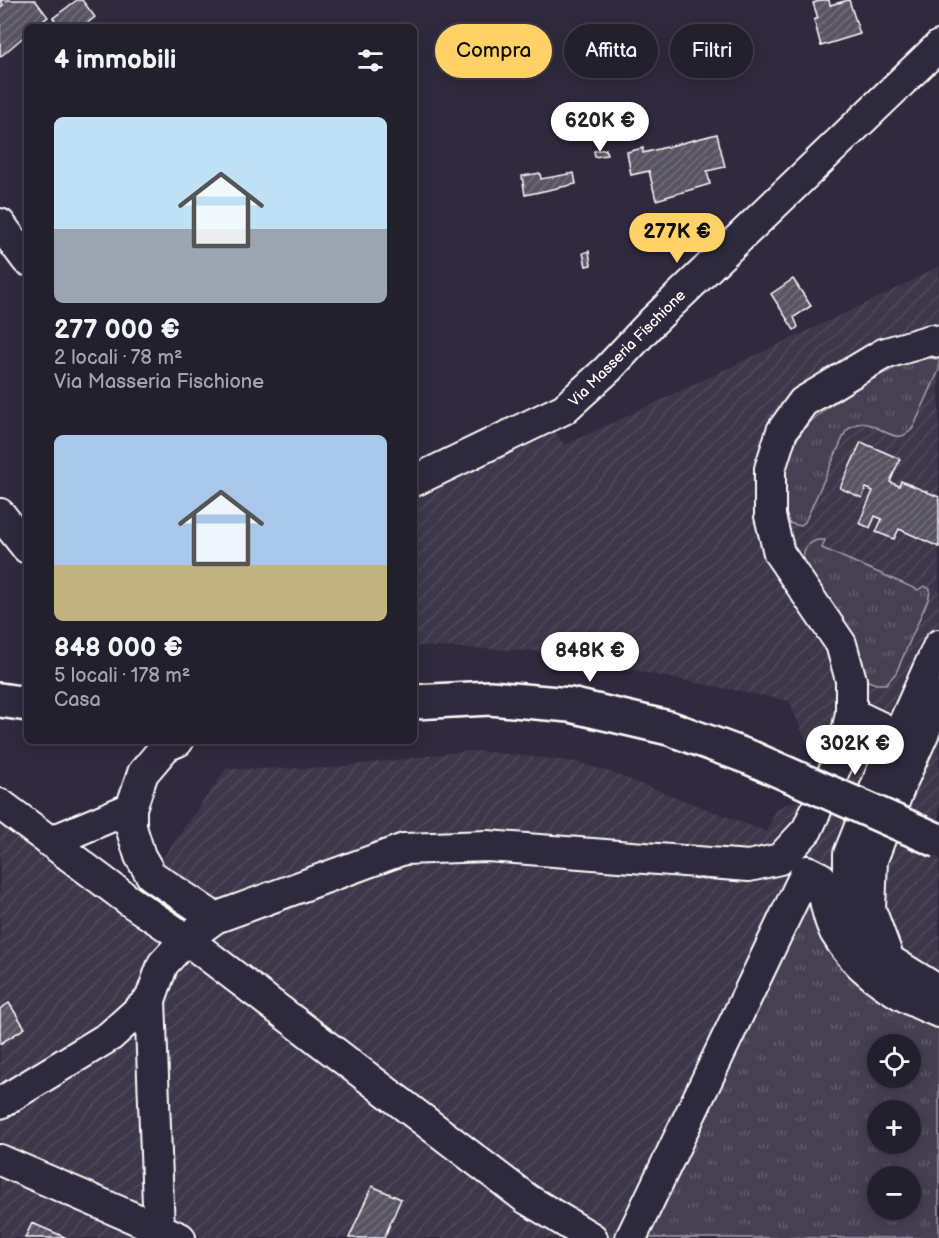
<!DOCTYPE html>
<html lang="it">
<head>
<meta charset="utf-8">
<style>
  body { margin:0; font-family:"Balsamiq Sans",sans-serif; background:#2b2836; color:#f1f3f6; height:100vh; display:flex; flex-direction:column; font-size:22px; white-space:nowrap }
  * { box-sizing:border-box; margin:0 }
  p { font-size:20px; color:#a3a3aa }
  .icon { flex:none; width:33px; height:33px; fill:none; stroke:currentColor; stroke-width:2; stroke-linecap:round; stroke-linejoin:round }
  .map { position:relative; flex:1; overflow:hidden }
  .details { position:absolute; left:24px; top:24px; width:393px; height:720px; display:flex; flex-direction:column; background:#23202e; border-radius:9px; box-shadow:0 3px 15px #0003,0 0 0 2px #403e4a }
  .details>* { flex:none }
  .hud { position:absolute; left:435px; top:24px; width:414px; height:54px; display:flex; gap:12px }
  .buttons { position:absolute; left:867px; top:1034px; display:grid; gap:12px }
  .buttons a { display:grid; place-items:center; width:54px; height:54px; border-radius:50%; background:#23202e; box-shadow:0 3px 15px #0003,0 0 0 2px #403e4a; font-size:30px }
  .price { position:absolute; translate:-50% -51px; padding:0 14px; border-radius:21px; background:#fff; color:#222; font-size:20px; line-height:39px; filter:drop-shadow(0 2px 3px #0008) }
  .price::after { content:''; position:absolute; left:50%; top:36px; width:18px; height:14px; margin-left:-9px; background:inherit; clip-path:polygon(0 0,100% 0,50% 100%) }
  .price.on { background:#ffd166; color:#111 }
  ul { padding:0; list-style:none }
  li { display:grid; align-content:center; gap:12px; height:318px; padding:0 30px }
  li span { display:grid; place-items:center; height:186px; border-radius:9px; color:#555 }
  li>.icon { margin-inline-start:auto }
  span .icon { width:108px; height:108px; fill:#fffc; stroke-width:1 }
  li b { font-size:26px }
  h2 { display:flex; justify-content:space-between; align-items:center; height:72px; padding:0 30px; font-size:26px }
  .pill { padding:0 21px; border-radius:27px; background:#23202e; box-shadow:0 3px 15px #0003,0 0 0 2px #403e4a; font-size:21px; line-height:54px }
  .pill.on { background:#ffd166; color:#111 }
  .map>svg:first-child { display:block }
  .industrial { fill:url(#industrial-furrows); fill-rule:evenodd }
  .grass { fill:url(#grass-tufts); stroke:#a2a0a8; stroke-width:1.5; fill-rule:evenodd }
  .building { fill:url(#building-hatch); stroke:#fff; stroke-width:1.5 }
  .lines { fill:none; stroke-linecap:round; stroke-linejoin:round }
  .minor-casing { stroke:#fff; stroke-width:34 }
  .major-casing { stroke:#fff; stroke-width:38 }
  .minor { stroke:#2f2a3d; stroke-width:30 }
  .major { stroke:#2f2a3d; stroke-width:33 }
  .major-bridge-casing { stroke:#fff; stroke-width:38; stroke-linecap:butt }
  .major-bridge { stroke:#2f2a3d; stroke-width:33 }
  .labels { text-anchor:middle; stroke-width:5; stroke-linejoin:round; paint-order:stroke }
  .street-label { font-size:15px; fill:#fff; stroke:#2f2a3d }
</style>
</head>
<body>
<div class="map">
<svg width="939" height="1238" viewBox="0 0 939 1238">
  <defs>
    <pattern id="industrial-furrows" width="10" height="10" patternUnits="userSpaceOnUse" patternTransform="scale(1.5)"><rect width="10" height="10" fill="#3c3749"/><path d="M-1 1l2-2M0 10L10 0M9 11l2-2" fill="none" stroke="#504b5b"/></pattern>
    <pattern id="grass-tufts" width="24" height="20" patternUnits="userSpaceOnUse" patternTransform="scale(1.5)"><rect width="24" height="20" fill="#464152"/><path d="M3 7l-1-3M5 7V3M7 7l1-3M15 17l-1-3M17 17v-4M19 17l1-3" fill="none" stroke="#625e6c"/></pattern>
    <pattern id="building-hatch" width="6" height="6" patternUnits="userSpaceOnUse" patternTransform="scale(1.5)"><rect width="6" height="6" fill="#595564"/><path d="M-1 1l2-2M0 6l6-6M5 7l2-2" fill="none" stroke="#726e7b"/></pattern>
  </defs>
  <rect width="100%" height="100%" fill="#2f2a3d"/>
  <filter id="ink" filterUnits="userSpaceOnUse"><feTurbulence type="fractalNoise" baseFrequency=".0167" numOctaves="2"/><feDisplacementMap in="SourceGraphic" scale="12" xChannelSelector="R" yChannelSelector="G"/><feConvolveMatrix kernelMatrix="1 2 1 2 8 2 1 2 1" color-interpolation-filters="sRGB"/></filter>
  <g filter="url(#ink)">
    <path class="industrial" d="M939 266V1238H0V825L125 911 226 769 331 768 466 751 489 752 577 762 610 772 767 832 776 808 805 798 818 768 789 701 534 651 414 646V488L549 424 565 445 890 292ZM878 1044H910V1077H878ZM878 1110H910V1143H878ZM878 1176H910V1209H878Z"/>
    <path class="grass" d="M927 358 939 359V370L913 428C891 455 872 405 846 431L805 522 800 526 789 523C784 511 784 495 785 482 790 429 815 415 856 389 881 374 899 364 927 358Z
      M817 540H825L822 548 918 590 924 586 930 589 929 597 896 673 886 684H876L868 681 864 675 862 657 852 634 803 560C803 549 807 544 817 540Z
      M808 887 939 1019V1238H639ZM878 1044H910V1077H878ZM878 1110H910V1143H878ZM878 1176H910V1209H878Z"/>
    <path class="building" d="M0 0H35L48 17 35 27H27V34L0 57V7L3 5Z
      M77 0H82L95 17 82 27H60L53 18Z
      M822 0H829L830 5 849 0 860 34 821 46 814 20 818 18 813 3Z
      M717 134 725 167 707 171 710 184 656 200 649 171 631 175 627 152 643 148V153Z
      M606 149 607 155 595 157 594 151Z
      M540 173 541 179 574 173 576 184 525 195 522 176Z
      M589 251 591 265 586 266 583 253Z
      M793 279 811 306 794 317 798 327 794 330 771 294Z
      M861 442 900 459 890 482 899 486 901 481 939 497V547L899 529 894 539 876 532 882 519 875 516 870 528 859 523 873 491 866 488 862 498 840 488Z
      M9 1003 25 1028 0 1044V1009Z
      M372 1186 401 1199 384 1238H349Z
      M32 1223 67 1238H25Z"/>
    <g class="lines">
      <defs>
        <path id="minor" d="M0 224 27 260
          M414 481 564 409 608 369 653 321 939 46
          M0 514 27 548
          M939 698 900 786 872 860 870 909 889 960 939 991
          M851 713 916 744
          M178 741 166 746 143 773 131 808V827L140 856 151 875 215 918
          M0 804 131 902 186 939 527 1199 592 1238
          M50 842 131 808
          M889 960 859 927 849 894V854L881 774 939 645
          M150 1000 159 1229
          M0 1103 110 1036 150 1000 163 964 186 939 215 918 404 849 487 846 749 866 780 859 807 830 843 751 851 713V680L841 644 779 553 770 516V469L782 431 803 402 883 354 931 340 939 342
          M0 1160 180 1238
          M631 1238 807 871 821 878C824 895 827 916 835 932 858 972 897 996 939 1012"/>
        <path id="major" d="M0 700 27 704
          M414 702 490 698 570 705 669 728 751 758"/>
      </defs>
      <use href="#minor" class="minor-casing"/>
      <use href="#major" class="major-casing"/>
      <use href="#minor" class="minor"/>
      <use href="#major" class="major"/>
      <defs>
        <path id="major-bridge" d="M751 758 939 841"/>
      </defs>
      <use href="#major-bridge" class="major-bridge-casing"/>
      <use href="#major-bridge" class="major-bridge"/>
    </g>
  </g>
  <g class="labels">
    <g class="street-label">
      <text transform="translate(627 348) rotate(-45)" y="5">Via Masseria Fischione</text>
    </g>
  </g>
</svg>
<div class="buttons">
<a><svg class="icon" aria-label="locate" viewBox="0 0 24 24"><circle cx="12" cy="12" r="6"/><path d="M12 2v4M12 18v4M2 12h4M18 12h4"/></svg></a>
<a>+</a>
<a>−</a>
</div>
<b class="price" style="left:600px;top:153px">620K €</b>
<b class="price on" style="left:677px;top:264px">277K €</b>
<b class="price" style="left:590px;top:683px">848K €</b>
<b class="price" style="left:855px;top:776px">302K €</b>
<div class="hud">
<a class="pill on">Compra</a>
<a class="pill">Affitta</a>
<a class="pill">Filtri</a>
</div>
<section class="details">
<h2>4 immobili<svg class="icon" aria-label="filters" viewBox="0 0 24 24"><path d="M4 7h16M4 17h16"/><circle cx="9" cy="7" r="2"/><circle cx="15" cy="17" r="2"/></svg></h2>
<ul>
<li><span style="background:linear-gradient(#bfe0f5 60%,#9aa5b1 0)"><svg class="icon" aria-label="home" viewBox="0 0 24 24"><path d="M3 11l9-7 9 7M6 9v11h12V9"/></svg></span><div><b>277 000 €</b><p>2 locali · 78 m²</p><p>Via Masseria Fischione</p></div></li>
<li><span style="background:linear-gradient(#a9c7e8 70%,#c2b280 0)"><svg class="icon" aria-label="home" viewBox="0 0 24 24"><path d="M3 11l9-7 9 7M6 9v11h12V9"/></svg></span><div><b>848 000 €</b><p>5 locali · 178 m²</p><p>Casa</p></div></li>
</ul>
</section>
</div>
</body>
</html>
